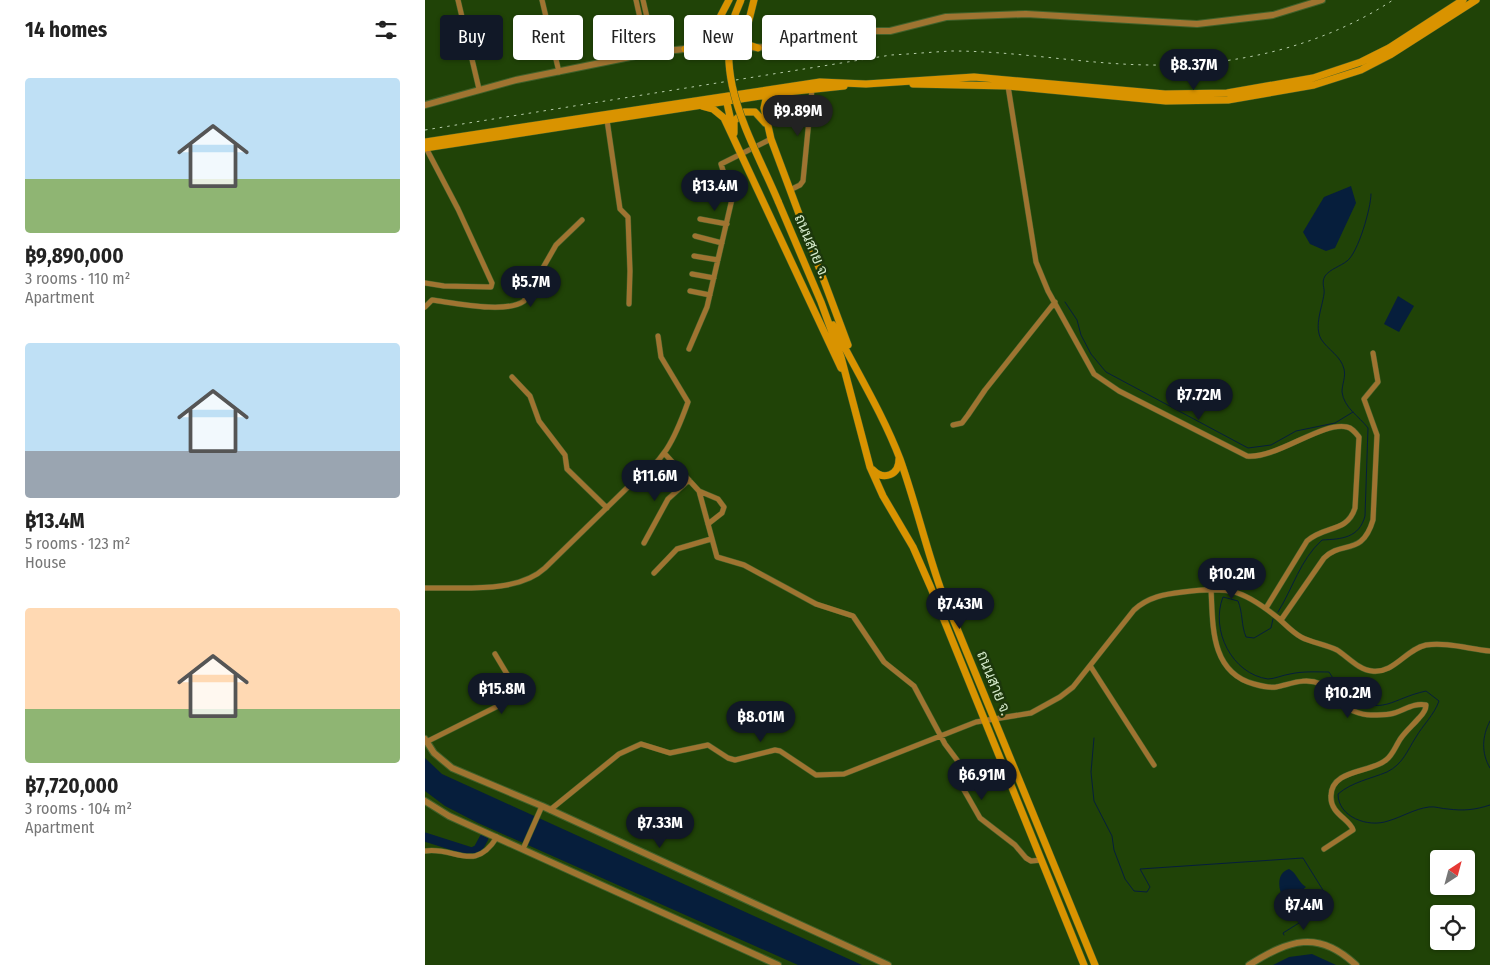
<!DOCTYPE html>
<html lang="en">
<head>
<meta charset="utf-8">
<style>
  body { margin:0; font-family:"Fira Sans Condensed",Sarabun,sans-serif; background:#f2f2f2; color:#222; height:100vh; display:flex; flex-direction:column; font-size:19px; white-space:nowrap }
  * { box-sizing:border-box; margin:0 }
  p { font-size:16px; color:#767676 }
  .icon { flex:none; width:28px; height:28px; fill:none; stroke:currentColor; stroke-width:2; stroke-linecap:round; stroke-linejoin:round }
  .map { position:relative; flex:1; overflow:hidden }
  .panel { display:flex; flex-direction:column; background:#fff; width:425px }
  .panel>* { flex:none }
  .banner { position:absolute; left:15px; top:15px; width:475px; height:45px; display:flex; gap:10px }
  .needle { width:32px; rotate:36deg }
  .tools { position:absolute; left:1005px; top:850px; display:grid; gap:10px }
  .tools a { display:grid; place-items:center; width:45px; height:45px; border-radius:5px; background:#fff; box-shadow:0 1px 4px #0004; font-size:25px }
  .price { position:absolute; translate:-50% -42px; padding:0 11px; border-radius:18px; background:#111827; color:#fff; font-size:16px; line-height:32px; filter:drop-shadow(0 1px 2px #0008) }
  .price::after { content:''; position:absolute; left:50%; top:30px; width:15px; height:11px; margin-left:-8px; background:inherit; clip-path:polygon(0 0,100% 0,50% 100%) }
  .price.selected { background:#222; color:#fff }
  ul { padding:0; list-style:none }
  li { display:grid; align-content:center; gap:10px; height:265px; padding:0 25px }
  li span { display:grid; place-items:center; height:155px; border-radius:5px; color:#555 }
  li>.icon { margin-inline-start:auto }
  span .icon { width:90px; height:90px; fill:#fffc; stroke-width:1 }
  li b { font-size:21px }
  h2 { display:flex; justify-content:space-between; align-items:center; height:60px; padding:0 25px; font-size:21px }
  .tag { padding:0 18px; border-radius:5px; background:#fff; box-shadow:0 1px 4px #0004; font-size:18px; line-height:45px }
  .tag.selected { background:#111827; color:#fff }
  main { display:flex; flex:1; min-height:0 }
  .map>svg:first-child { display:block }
  .water { fill:#061e3c }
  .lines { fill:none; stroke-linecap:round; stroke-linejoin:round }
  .stream { stroke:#061e3c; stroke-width:1 }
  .river { stroke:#061e3c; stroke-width:9 }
  .minor-casing { stroke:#40612a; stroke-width:6 }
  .tertiary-casing { stroke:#40612a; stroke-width:8 }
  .secondary-casing { stroke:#40612a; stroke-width:8 }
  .minor { stroke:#9f7431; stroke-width:5 }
  .tertiary { stroke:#9f7431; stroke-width:6 }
  .secondary { stroke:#d99300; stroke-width:7 }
  .rail { stroke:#b6cda9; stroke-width:1; stroke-dasharray:2.5 5; stroke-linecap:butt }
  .secondary-bridge-casing { stroke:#40612a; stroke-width:8; stroke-linecap:butt }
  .secondary-bridge { stroke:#d99300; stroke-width:7 }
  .labels { text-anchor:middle; stroke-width:5; stroke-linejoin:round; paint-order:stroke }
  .street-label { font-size:15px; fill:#d4e9ca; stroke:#1c370b }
</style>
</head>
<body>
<main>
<section class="panel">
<h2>14 homes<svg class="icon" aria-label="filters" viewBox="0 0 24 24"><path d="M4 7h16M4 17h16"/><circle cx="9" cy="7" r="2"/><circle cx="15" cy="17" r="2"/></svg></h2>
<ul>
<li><span style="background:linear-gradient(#bfe0f5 65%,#8fb573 0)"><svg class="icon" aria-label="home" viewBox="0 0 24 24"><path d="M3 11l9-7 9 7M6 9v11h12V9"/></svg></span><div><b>฿9,890,000</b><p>3 rooms · 110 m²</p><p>Apartment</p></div></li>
<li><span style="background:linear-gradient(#bfe0f5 70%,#9aa5b1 0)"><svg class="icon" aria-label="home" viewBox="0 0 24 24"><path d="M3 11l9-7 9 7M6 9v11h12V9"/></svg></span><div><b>฿13.4M</b><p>5 rooms · 123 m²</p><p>House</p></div></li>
<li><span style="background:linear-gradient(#ffd9b3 65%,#8fb573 0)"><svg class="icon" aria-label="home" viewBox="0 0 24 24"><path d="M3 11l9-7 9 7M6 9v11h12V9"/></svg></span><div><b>฿7,720,000</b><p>3 rooms · 104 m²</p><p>Apartment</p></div></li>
</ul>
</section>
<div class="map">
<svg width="1065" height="965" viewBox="0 0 1065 965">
  <rect width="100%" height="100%" fill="#204307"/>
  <path class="water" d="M926 186 931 203 910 248 901 251 885 244 878 232 899 197Z
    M973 296 989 306 974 332 959 324Z
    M0 758 17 774 437 965H373L53 823 20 806 0 791Z
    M864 869C872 873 873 882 881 887L875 892 885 904 873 911C857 908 845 875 864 869Z
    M887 954 911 965H848L864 957Z"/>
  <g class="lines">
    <path class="stream" d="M640 302 652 320 656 335 666 354 681 372 823 448 846 445 871 431 910 423 928 412
      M853 612C868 588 875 560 897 540 917 539 934 538 940 516L943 428C934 416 919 408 917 392 917 384 921 377 919 369 916 356 903 350 896 339 889 326 897 308 899 294 900 288 896 283 900 276 905 269 916 266 922 261 933 253 946 208 946 194
      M848 619 846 628 829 638 821 637C816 625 818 613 813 601L798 597C785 630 807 674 843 679 849 679 858 675 865 674 878 671 892 672 904 672L921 698C962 715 965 699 1001 691L1014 701C1009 715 998 725 991 737 982 751 978 764 962 772 945 779 927 782 913 794 913 817 943 828 963 821 977 817 989 809 1004 807 1010 806 1017 809 1023 809 1038 811 1050 810 1065 805
      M1065 721C1057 736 1056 753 1065 768
      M669 738 666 772 669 801 687 836 689 850 700 879 709 891 722 892 725 887 715 869 878 858 906 903 858 933 859 935"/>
    <path class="river" d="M0 837 47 852 53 849 59 838"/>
    <defs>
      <path id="minor" d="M33 0 54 89
        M117 0 134 72
        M211 0 223 54
        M218 0 230 52
        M583 86 611 262 623 291 669 374 694 391 822 456C852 459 897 421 922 427 927 428 930 432 934 437L930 508C922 533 900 525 882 541L841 608
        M182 120 195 209 203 217 205 271 204 304
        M280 190 307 196
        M365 190 375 185 378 181 387 89
        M275 219 302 224
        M270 236 297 243
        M269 256 293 260
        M267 274 289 278
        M0 283 19 286 66 287 67 283 33 209 1 148
        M265 291 285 295
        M0 307 7 300C30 303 81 314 99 301L131 245 157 220
        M264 349 282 307 307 199 296 164 346 139
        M87 377 105 396 114 421 140 455 142 469 182 508
        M528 425 537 423 543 415 560 390 630 302
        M240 454 274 491 292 557 319 565 391 604 428 616 459 662 489 686 520 744 538 768 539 790 555 818 590 845 601 858 606 861 617 860
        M274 491 293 499 299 507 297 513 283 524
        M219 543 243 499 264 480
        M229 573 252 549 286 539
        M0 588C36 587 92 594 120 568L204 486C239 462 249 441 263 402L236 357 233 336
        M786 589C788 625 785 672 829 684 836 686 844 688 851 687 866 684 880 677 896 684 905 687 908 697 914 703 921 709 936 715 946 715 952 715 959 715 965 714 977 712 988 702 1001 705 1001 710 998 714 994 718 988 725 981 731 976 738 971 745 968 755 961 760 946 773 906 769 906 796 905 814 925 819 928 830L899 849
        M856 620 899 558C917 540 937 557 948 520L952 435 939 399 953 382 948 353
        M666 667 729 765
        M1 742 75 705 83 692 85 679 70 654
        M125 810 194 754 216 744 245 753 283 745 303 758 310 760 350 750 355 751 391 775 419 774 551 722 606 713 635 697 648 687 709 610C723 597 740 594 758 592 803 586 817 589 853 618 860 624 867 632 876 637 887 643 900 644 912 650 923 657 934 670 947 671 969 674 981 649 1001 645 1022 642 1044 649 1065 651
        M98 849 117 806
        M0 851C30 846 49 874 72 837"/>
      <path id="tertiary" d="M0 105 91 80 230 52 260 49 352 47 380 37 436 31H465L521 17 601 14 772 24 848 15 897 0
        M0 739 9 753 27 768 117 806 463 965
        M0 801 24 816 353 965
        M824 965C864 940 893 929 931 965"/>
      <path id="secondary" d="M329 0 320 36 324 45 333 48
        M293 19 294 28C301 38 311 40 320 31
        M289 48 290 32
        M310 48 317 34
        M260 49 282 42 304 0
        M488 84 583 86 741 101 803 100 889 85 936 70 965 55 1051 0
        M345 95 341 99 339 108 346 139 423 345
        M301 99 307 125
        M277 106 288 109 299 118 416 368
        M309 133V121L319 112H330L340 123
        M0 142 395 82 441 84 549 77 740 94 802 93 888 78 936 62 964 48 1038 0
        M0 148 362 92 419 86
        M353 201 396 302 416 357 445 467 458 496 488 547 506 588 659 965
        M408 325C430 369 457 412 475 459 490 501 500 544 515 587L670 965
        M448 470C459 481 474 475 474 459"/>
    </defs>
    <use href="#minor" class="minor-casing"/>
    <use href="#tertiary" class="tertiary-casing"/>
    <use href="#secondary" class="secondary-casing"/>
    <use href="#minor" class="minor"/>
    <use href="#tertiary" class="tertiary"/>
    <use href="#secondary" class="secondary"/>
    <path class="rail" d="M0 130 466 55C486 54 507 52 527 51 597 51 668 66 738 65 818 65 901 44 968 0"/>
    <defs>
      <path id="secondary-bridge" d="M316 0C282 70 326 137 353 201"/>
    </defs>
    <use href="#secondary-bridge" class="secondary-bridge-casing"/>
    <use href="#secondary-bridge" class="secondary-bridge"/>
  </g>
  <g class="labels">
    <g class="street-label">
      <text transform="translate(387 246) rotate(67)" y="5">ถนนสาย จ.</text>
      <text transform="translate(569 683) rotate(68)" y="5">ถนนสาย จ.</text>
    </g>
  </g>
</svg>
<div class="tools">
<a><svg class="needle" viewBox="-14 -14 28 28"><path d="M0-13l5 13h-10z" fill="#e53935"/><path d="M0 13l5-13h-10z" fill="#767676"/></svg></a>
<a><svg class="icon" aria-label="locate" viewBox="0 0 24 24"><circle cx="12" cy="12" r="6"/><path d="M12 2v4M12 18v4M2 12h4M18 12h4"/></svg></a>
</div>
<b class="price" style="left:769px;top:91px">฿8.37M</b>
<b class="price selected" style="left:373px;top:137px">฿9.89M</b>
<b class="price" style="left:290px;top:212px">฿13.4M</b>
<b class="price" style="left:106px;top:308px">฿5.7M</b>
<b class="price" style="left:774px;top:421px">฿7.72M</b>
<b class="price" style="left:230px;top:502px">฿11.6M</b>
<b class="price" style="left:807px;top:600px">฿10.2M</b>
<b class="price" style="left:535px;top:630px">฿7.43M</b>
<b class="price" style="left:77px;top:715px">฿15.8M</b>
<b class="price" style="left:923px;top:719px">฿10.2M</b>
<b class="price" style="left:336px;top:743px">฿8.01M</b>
<b class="price" style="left:557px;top:801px">฿6.91M</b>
<b class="price" style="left:235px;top:849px">฿7.33M</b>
<b class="price" style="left:879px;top:931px">฿7.4M</b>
<div class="banner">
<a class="tag selected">Buy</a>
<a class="tag">Rent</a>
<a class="tag">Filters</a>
<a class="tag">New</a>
<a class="tag">Apartment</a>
</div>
</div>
</main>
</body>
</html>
